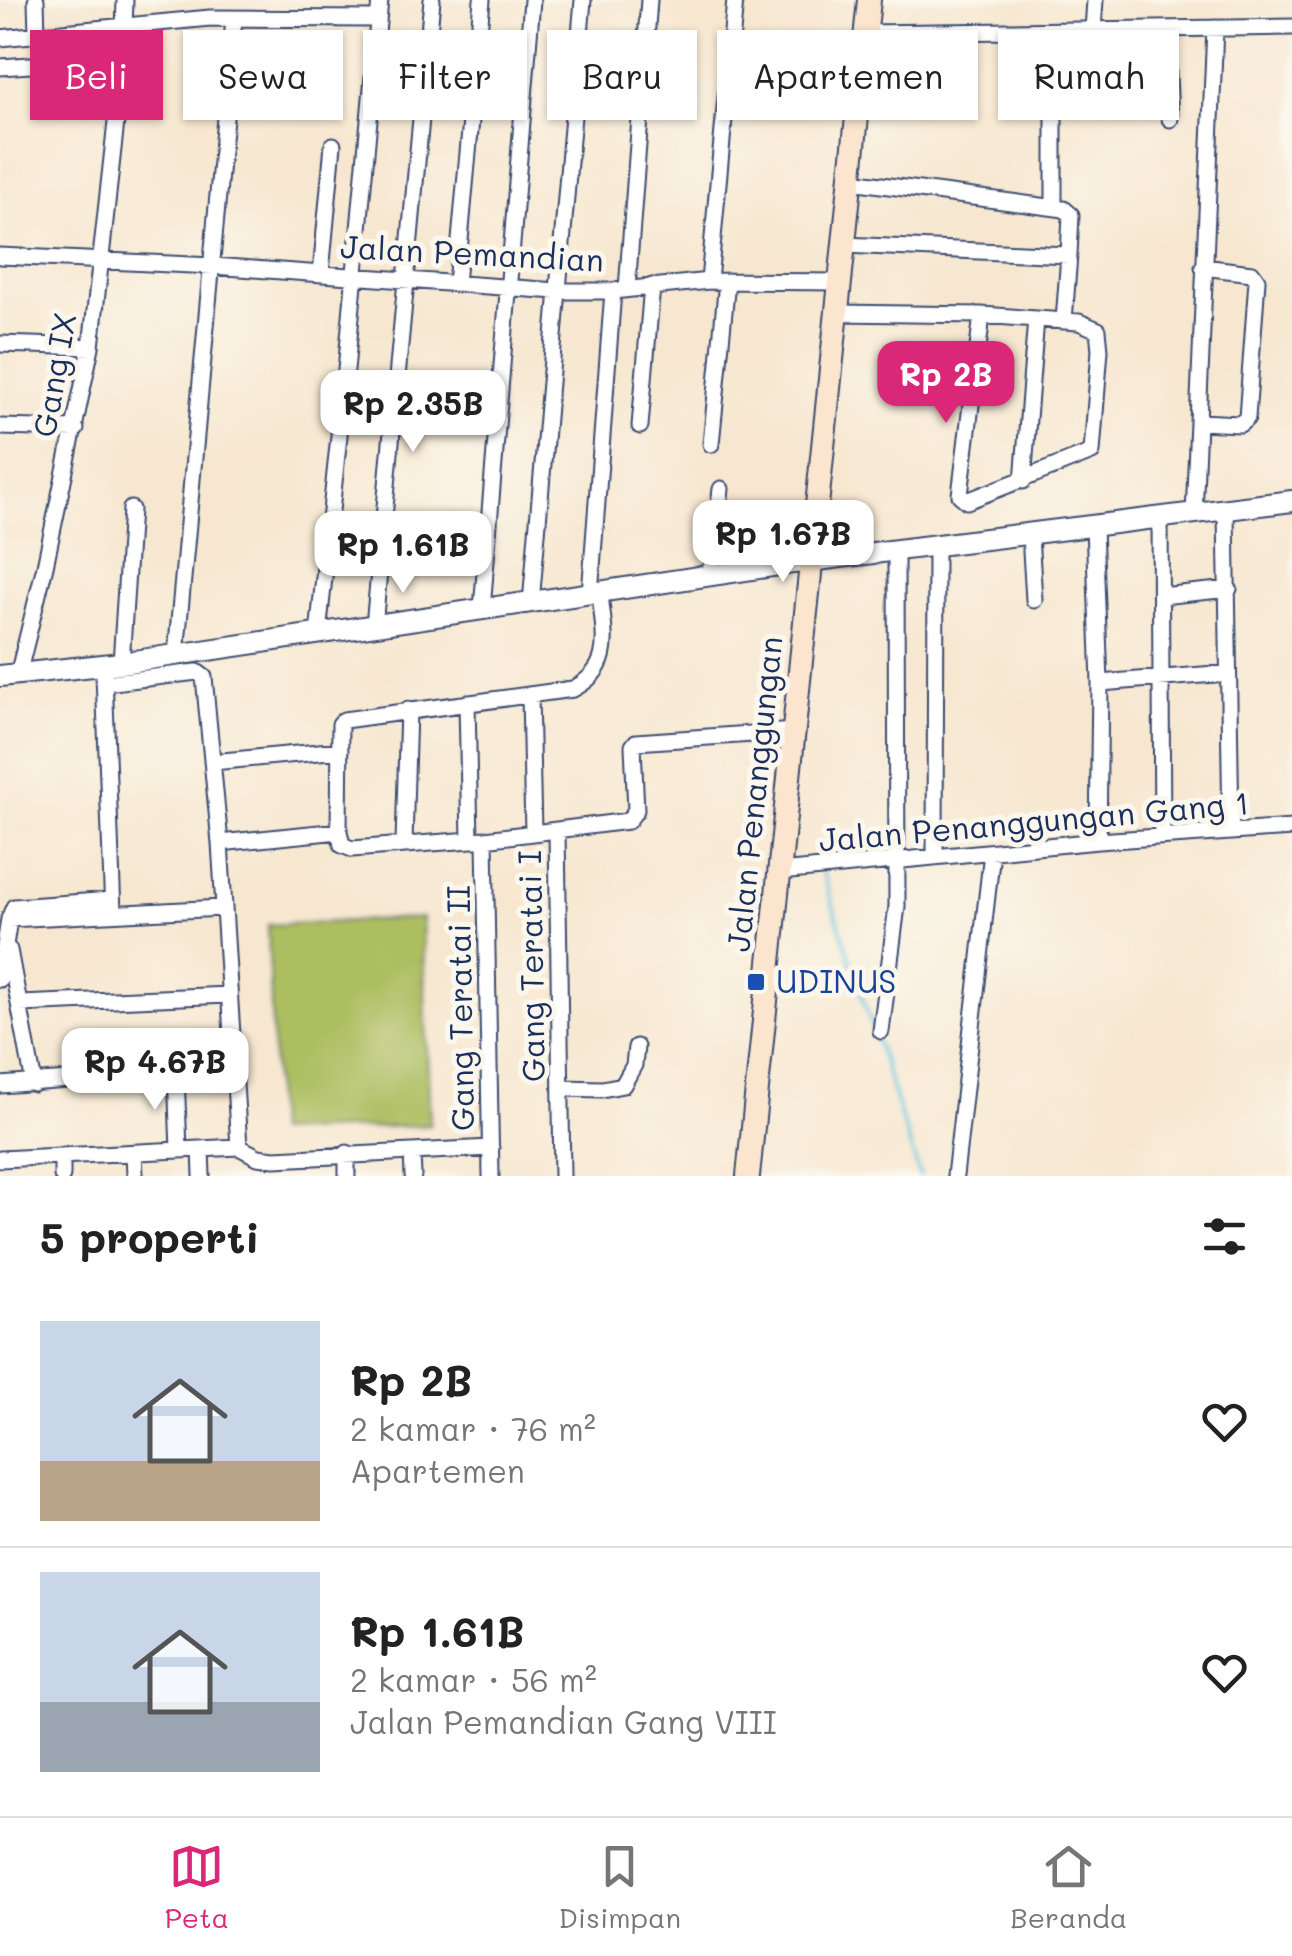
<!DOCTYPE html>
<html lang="id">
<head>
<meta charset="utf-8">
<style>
  body { margin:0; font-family:Mali,sans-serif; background:#f6f6f6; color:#222; height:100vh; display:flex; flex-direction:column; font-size:38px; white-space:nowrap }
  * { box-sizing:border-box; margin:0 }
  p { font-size:32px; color:#767676 }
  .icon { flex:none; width:55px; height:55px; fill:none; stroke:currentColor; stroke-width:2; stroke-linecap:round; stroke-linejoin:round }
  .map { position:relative; height:1176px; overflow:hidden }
  .details { display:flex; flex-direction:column; background:#fff; flex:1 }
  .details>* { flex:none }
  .banner { position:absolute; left:30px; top:30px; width:1232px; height:90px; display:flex; gap:20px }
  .price { position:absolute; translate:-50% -85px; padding:0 22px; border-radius:20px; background:#fff; color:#222; font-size:32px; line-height:65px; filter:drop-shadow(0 2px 5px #0008) }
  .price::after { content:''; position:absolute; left:50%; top:60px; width:30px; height:22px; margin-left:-15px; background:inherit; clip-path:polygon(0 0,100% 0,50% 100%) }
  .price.on { background:#db2777; color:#fff }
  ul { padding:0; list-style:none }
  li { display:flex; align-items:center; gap:30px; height:250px; padding:0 40px }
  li+li { border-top:2px solid #e0e0e0 }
  li span { display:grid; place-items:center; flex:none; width:280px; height:200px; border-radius:0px; color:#555 }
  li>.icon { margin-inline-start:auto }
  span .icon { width:120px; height:120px; fill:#fffc; stroke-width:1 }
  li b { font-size:42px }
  h2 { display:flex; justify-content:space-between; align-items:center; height:120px; padding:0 40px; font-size:42px }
  .tag { padding:0 35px; border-radius:0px; background:#fff; box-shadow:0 2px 8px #0004; font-size:35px; line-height:90px }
  .tag.on { background:#db2777; color:#fff }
  .dock { display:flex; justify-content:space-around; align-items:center; height:140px; border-top:2px solid #e0e0e0; background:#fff; font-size:28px; color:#767676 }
  .dock a { display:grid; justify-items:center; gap:5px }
  .dock .on { color:#db2777 }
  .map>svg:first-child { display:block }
  .green { fill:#adbe61; stroke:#647660; stroke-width:2.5 }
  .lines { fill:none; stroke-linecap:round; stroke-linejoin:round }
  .stream { stroke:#5fc3dd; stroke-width:4 }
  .minor-casing { stroke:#3c4b6f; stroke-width:19 }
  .tertiary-casing { stroke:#3c4b6f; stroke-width:24 }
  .secondary-casing { stroke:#3c4b6f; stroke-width:26 }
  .minor { stroke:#fff; stroke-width:15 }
  .tertiary { stroke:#fff; stroke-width:20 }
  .secondary { stroke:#fce5cf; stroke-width:22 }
  .transit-dot { fill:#1a4fb4; stroke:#fbf7ec; stroke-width:4 }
  .labels { text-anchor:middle; stroke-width:10; stroke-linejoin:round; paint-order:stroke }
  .street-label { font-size:32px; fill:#1b2f5e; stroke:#fbf7ec }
  .transit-label { font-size:32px; fill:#164399; stroke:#fbf7ec; text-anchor:start }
</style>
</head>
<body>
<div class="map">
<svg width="1292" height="1176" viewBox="0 0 1292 1176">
  <rect width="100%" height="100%" fill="#fbf7ec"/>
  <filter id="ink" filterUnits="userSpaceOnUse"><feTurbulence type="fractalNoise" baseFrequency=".01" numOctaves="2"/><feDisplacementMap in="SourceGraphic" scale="20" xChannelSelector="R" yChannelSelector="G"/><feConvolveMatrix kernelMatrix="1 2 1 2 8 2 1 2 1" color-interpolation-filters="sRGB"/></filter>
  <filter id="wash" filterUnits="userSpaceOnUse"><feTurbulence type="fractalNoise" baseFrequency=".0048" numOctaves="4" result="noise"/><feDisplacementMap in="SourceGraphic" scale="40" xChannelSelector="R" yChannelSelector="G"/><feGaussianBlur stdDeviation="2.25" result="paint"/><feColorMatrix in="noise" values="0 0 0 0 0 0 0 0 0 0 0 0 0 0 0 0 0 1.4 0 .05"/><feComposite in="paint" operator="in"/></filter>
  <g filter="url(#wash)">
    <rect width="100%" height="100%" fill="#f7e7d0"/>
    <path class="green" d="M422 918 430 1125 276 1132 268 925Z"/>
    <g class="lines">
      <path class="stream" d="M822 871 920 1176"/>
    </g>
  </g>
  <g filter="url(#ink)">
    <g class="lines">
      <defs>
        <path id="minor" d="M36 0 37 34
          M1166 29 1170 119
          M1054 31V207
          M1093 31 1095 0
          M866 33 1292 27
          M0 38 210 18 378 19
          M0 67 123 59
          M851 181 1064 209 1071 215 1069 255
          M844 245 1069 255 1064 321
          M0 256 213 266 557 291H613L709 281 840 282
          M321 273 333 145
          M709 281 735 0
          M456 284 482 0
          M627 289 649 0
          M837 313 982 315 1079 322 1098 330 1100 350 1092 452 967 501 960 495 982 315
          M0 344 91 347
          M1200 422 1240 424 1247 418 1257 280 1252 273 1203 267
          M640 426 652 286
          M0 427 76 429
          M711 444 727 281
          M1023 481 1036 319
          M1226 511 1231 831
          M1194 515 1215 28
          M1160 519 1162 836
          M1094 527 1100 683 1098 841
          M1030 535 1034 600
          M710 576 721 489
          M600 592C603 633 616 667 573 689L344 720 340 724 339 831 342 845 352 849 485 839 628 821 636 810 633 746 636 742 795 731
          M590 594 613 291
          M1161 596 1229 589
          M531 603 583 0
          M482 609 532 0
          M374 626 432 0
          M318 634 347 360 380 0
          M176 655 234 19
          M121 663 131 509
          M18 675 45 566 91 347 123 59 125 0
          M104 675 113 913
          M105 683 197 672 204 677 220 843 239 1147 258 1157 275 1159 412 1152 413 1176
          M1100 683 1228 673
          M530 695 533 833
          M467 703 470 840
          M212 762 340 750
          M557 831 562 1176
          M485 839 491 1176
          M220 843 339 831
          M404 843 408 710
          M935 857 936 547
          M780 872 1098 841 1292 828
          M9 919 222 908
          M9 950 34 1084
          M0 979 9 919 14 907 112 900
          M21 1004 228 995
          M881 1031 897 906 896 552
          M176 1074 179 1150
          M0 1085 234 1068
          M562 1088 602 1089 623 1085 634 1065 636 1047
          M201 1149 202 1176
          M134 1152 135 1176
          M412 1152 491 1148
          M347 1153V1176
          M62 1156V1176
          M0 1159 239 1147
          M955 1176 992 852"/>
        <path id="tertiary" d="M0 676 121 663 793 563 1292 501"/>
        <path id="secondary" d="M748 1176 869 0"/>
      </defs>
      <use href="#minor" class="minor-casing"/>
      <use href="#tertiary" class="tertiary-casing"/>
      <use href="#secondary" class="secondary-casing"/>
      <use href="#minor" class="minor"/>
      <use href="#tertiary" class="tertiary"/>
      <use href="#secondary" class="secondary"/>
    </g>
  </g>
  <rect class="transit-dot" x="746" y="972" width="20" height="20" rx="5"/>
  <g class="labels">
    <g class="street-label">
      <text transform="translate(472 254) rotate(3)" y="11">Jalan Pemandian</text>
      <text transform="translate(55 375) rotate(-80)" y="11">Gang IX</text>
      <text transform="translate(755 794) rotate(-84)" y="11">Jalan Penanggungan</text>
      <text transform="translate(1034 822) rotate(-5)" y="11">Jalan Penanggungan Gang 1</text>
      <text transform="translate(532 966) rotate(-91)" y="11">Gang Teratai I</text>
      <text transform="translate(461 1008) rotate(-91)" y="11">Gang Teratai II</text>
    </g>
    <g class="transit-label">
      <text x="776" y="993">UDINUS</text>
    </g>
  </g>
</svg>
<b class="price on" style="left:946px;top:426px">Rp 2B</b>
<b class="price" style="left:413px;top:455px">Rp 2.35B</b>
<b class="price" style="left:783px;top:585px">Rp 1.67B</b>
<b class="price" style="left:403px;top:596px">Rp 1.61B</b>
<b class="price" style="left:155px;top:1113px">Rp 4.67B</b>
<div class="banner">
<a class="tag on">Beli</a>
<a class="tag">Sewa</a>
<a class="tag">Filter</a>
<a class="tag">Baru</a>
<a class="tag">Apartemen</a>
<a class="tag">Rumah</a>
</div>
</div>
<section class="details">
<h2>5 properti<svg class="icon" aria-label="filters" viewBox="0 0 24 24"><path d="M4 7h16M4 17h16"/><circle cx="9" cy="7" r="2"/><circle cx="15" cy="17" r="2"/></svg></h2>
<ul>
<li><span style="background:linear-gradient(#c9d6e8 70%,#b9a48a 0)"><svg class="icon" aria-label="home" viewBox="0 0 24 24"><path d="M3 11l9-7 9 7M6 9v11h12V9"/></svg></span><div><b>Rp 2B</b><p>2 kamar · 76 m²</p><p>Apartemen</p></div><svg class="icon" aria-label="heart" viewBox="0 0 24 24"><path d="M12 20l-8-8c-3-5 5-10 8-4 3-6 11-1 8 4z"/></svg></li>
<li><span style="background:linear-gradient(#c9d6e8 65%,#9aa5b1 0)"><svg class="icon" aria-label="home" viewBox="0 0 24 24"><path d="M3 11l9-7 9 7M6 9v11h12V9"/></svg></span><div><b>Rp 1.61B</b><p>2 kamar · 56 m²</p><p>Jalan Pemandian Gang VIII</p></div><svg class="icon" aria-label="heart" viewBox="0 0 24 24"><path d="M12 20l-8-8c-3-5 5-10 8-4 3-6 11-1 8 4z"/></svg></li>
</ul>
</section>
<nav class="dock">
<a class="on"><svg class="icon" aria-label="map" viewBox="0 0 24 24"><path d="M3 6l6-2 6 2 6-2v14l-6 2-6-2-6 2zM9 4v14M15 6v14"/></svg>Peta</a>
<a><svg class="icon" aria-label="saved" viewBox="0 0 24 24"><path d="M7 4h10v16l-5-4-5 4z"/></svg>Disimpan</a>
<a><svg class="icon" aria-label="home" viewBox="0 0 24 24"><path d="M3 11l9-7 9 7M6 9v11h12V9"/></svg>Beranda</a>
</nav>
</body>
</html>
